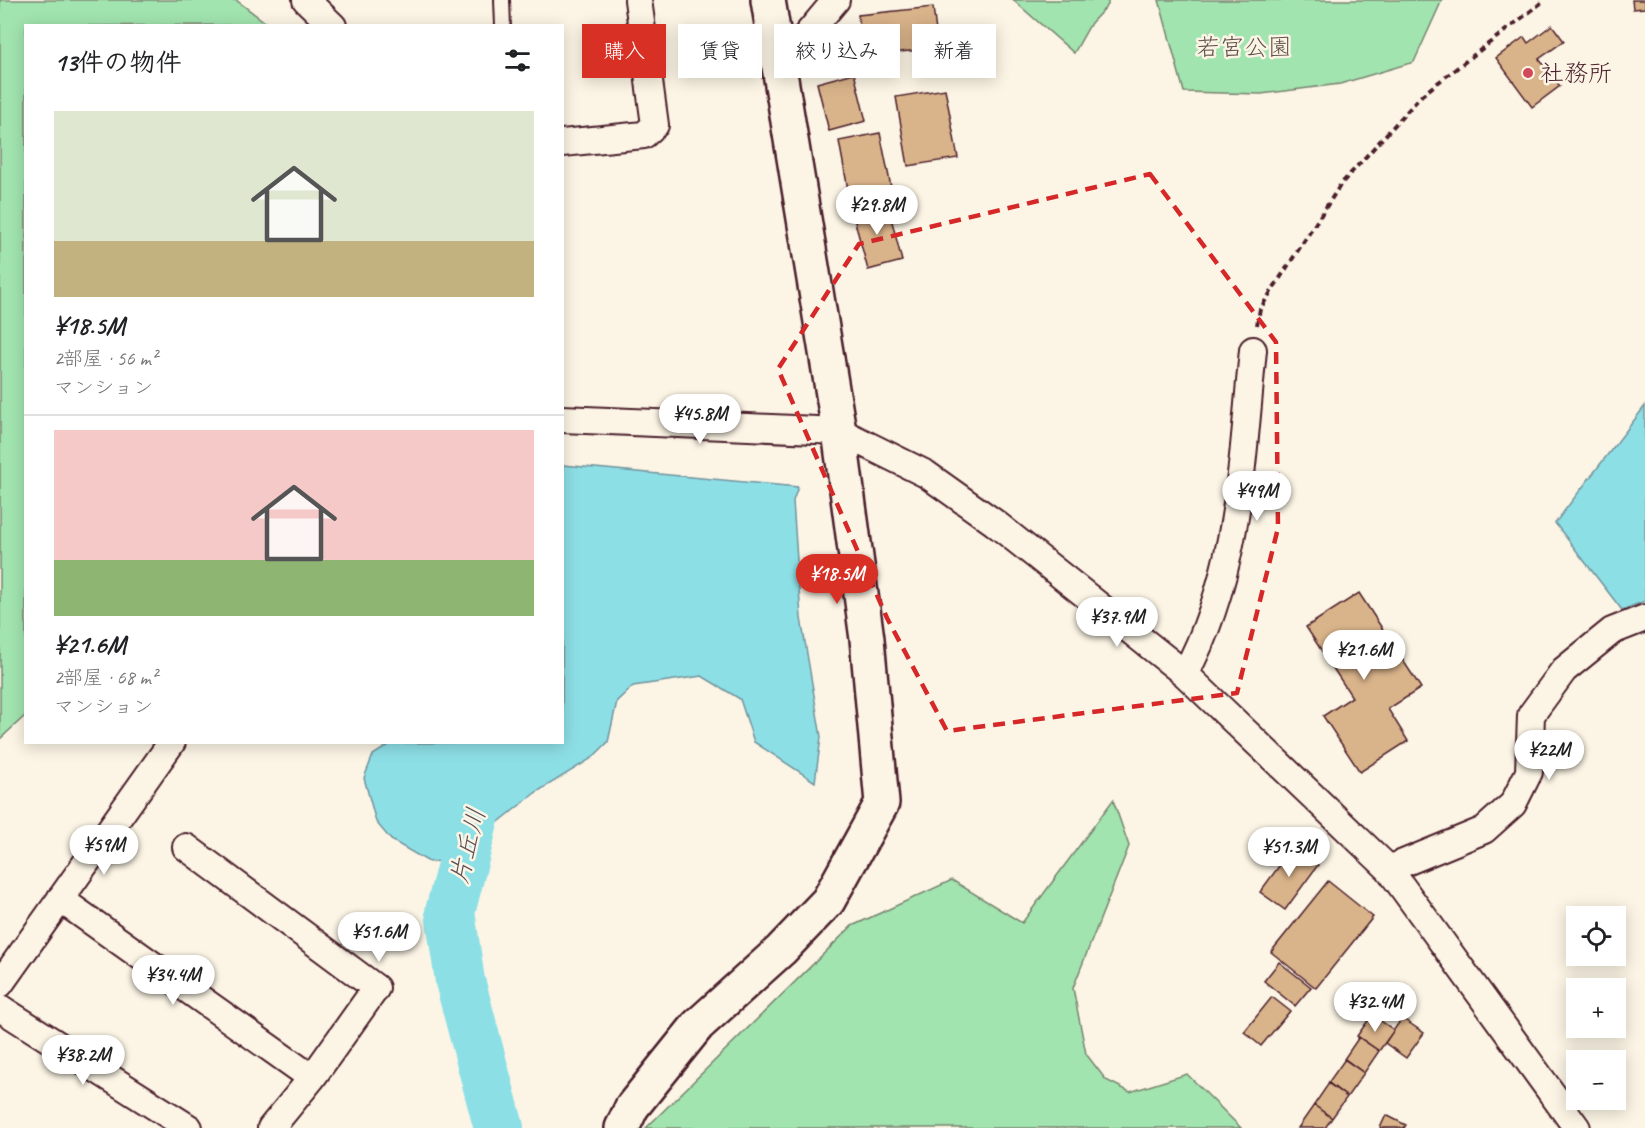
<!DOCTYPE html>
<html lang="ja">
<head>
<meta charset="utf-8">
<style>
  body { margin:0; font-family:Caveat,"Klee One",sans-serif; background:#f6f6f6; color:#202124; height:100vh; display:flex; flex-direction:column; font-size:22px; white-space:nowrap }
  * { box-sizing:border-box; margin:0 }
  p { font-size:20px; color:#757577 }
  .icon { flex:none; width:33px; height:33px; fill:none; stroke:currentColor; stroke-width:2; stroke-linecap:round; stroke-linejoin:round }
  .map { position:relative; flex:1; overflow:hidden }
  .sheet { position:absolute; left:24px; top:24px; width:540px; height:720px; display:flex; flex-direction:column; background:#fff; border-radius:0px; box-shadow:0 3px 15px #0003 }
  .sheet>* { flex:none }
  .guide { position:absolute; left:582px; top:24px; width:570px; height:54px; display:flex; gap:12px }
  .tools { position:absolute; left:1566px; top:906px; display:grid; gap:12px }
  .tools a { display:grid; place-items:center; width:60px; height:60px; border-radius:0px; background:#fff; box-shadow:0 3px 15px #0003; font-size:30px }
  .price { position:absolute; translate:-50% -51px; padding:0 14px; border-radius:21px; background:#fff; color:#222; font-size:20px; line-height:39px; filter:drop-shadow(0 2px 3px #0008) }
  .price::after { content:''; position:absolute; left:50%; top:36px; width:18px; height:14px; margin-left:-9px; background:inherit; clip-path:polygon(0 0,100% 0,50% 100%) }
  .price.selected { background:#d93025; color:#fff }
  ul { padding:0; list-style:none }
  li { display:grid; align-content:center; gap:12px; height:318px; padding:0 30px }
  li+li { border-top:2px solid #e0e0e0 }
  li span { display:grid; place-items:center; height:186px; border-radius:0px; color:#555 }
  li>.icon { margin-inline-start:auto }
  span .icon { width:108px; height:108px; fill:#fffc; stroke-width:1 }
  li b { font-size:26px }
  h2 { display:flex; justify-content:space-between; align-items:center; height:72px; padding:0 30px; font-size:26px }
  .pill { padding:0 21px; border-radius:0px; background:#fff; box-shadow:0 3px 15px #0003; font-size:21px; line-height:54px }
  .pill.selected { background:#d93025; color:#fff }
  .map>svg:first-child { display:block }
  .green { fill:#a1e4af; stroke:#76826d; stroke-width:1.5 }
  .water { fill:#8ddfe6; stroke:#72929b; stroke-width:1.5 }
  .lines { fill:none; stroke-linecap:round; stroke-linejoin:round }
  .river { stroke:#8ddfe6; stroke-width:50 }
  .building { fill:#d9b38a; stroke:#4a1f2b; stroke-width:1.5 }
  .lane-casing { stroke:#4a1f2b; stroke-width:18 }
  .street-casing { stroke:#4a1f2b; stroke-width:30 }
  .secondary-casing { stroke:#4a1f2b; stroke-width:38 }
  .path { stroke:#4a1f2b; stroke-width:4; stroke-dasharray:6 4.5; stroke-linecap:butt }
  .lane { stroke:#fcf5e5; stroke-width:14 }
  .street { stroke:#fcf5e5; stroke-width:26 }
  .secondary { stroke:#fcf5e5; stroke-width:33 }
  .marked { fill:none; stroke:#d62828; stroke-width:4.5; stroke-dasharray:12 8; stroke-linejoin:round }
  .poi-dot { fill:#d1495b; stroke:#fcf5e5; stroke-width:2 }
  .labels { text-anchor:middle; stroke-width:5; stroke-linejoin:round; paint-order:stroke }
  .park-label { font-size:24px; fill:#60504c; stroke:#fcf5e5 }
  .poi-label { font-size:24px; fill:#4a1f2b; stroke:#fcf5e5; text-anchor:start }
  .water-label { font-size:26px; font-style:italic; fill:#5b4f5a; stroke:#fcf5e5 }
</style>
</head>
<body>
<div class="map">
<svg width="1645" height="1128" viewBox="0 0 1645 1128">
  <rect width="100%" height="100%" fill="#fcf5e5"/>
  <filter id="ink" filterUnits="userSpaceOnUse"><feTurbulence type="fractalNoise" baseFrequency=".0167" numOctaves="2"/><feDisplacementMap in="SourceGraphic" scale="12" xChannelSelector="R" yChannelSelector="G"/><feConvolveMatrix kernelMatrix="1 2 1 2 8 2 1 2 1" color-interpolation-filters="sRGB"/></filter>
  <g filter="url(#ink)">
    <path class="green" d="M0 0H236L269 25 26 26V715L0 739Z
      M1013 0H1108V5L1091 23 1074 53Z
      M1159 0H1442L1414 62 1340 84 1261 94 1184 92Z
      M1113 800 1129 846 1073 988 1086 1054 1106 1080 1130 1092 1187 1074 1241 1128H646L852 926 952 880 1022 923Z"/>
    <path class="water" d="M1645 406V601L1622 610 1555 523Z
      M563 465 798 487 793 501 801 618 821 737 815 782 754 742 740 699 702 676 633 686 617 701 608 742 592 758 535 793 451 860 429 862 391 840 376 822 364 778 373 755 392 743 562 742Z"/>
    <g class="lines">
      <path class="river" d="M499 1128 460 981 450 912 479 799 501 742"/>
    </g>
    <path class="building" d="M1632 0H1645V8L1633 9Z
      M933 7 938 48 862 56 858 15Z
      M1552 25 1564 41 1539 59 1560 86 1532 107 1496 58 1524 37 1528 43Z
      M854 73 866 121 829 131 817 83Z
      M945 89 958 158 908 166 896 97Z
      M880 133 891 187 849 195 839 141Z
      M887 202 902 261 868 270 852 211Z
      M1359 593 1421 688 1388 709 1408 741 1360 772 1323 716 1352 697 1306 627Z
      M1293 847 1318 865 1285 910 1260 892Z
      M1328 881 1373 917 1316 988 1271 952Z
      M1279 962 1311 987 1295 1006 1264 981Z
      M1272 997 1290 1011 1261 1046 1244 1032Z
      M1372 1015 1394 1030 1379 1051 1357 1036Z
      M1402 1018 1424 1033 1406 1058 1385 1043Z
      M1359 1037 1379 1051 1364 1073 1344 1059Z
      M1345 1059 1364 1073 1347 1097 1328 1083Z
      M1329 1083 1347 1097 1332 1118 1314 1105Z
      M1314 1105 1332 1118 1325 1128H1298Z
      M1386 1115 1406 1125 1404 1128H1380Z"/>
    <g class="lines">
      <defs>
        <path id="lane" d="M502 0 503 26"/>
        <path id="street" d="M306 0 333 26
          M779 68 836 0
          M562 143 644 135 655 125 638 0
          M562 419 839 431 926 474 995 523 1185 674 1389 869 1577 1128
          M1185 674C1239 574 1242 461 1253 350
          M186 847 376 988 312 1078 271 1128
          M1389 869 1484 830 1513 804 1529 772 1531 715 1564 670 1612 631 1645 618
          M60 899 312 1078
          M0 984 172 742
          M0 1008 189 1128"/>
        <path id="secondary" d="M622 1128 632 1107 698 1025 781 950 828 901 882 803 867 639 839 431 768 0"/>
      </defs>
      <use href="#lane" class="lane-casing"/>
      <use href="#street" class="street-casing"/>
      <use href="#secondary" class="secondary-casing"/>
      <path class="path" d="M1257 325 1260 309 1341 184 1422 95 1545 0"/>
      <use href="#lane" class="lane"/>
      <use href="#street" class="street"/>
      <use href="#secondary" class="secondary"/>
    </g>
  </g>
  <path class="marked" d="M1150 174 1276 342 1278 528 1237 693 947 731 887 618 778 369 859 244Z"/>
  <circle class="poi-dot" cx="1528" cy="73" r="6"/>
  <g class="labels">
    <g class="park-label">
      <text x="1244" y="55">若宮公園</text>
    </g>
    <g class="poi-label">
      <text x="1540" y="81">社務所</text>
    </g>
    <g class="water-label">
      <text transform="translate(467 846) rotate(-76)" y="9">片丘川</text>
    </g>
  </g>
</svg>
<div class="tools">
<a><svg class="icon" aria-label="locate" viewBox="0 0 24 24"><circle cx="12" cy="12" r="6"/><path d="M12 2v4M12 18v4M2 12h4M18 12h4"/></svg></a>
<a>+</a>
<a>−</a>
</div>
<b class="price" style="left:877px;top:236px">¥29.8M</b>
<b class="price" style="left:700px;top:445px">¥45.8M</b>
<b class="price" style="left:1257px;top:522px">¥49M</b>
<b class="price selected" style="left:837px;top:605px">¥18.5M</b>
<b class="price" style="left:1117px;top:648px">¥37.9M</b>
<b class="price" style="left:1364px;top:681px">¥21.6M</b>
<b class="price" style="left:1549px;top:781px">¥22M</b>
<b class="price" style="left:104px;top:876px">¥59M</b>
<b class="price" style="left:1289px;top:878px">¥51.3M</b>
<b class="price" style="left:379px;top:963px">¥51.6M</b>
<b class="price" style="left:173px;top:1006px">¥34.4M</b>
<b class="price" style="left:1375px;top:1033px">¥32.4M</b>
<b class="price" style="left:83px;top:1086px">¥38.2M</b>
<div class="guide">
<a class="pill selected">購入</a>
<a class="pill">賃貸</a>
<a class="pill">絞り込み</a>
<a class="pill">新着</a>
</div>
<section class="sheet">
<h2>13件の物件<svg class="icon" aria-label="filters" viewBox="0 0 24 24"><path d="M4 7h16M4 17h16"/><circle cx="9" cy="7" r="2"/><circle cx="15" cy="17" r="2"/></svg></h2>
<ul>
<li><span style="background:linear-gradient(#dfe7d0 70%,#c2b280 0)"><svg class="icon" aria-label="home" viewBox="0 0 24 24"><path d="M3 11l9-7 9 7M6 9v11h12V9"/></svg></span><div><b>¥18.5M</b><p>2部屋 · 56 m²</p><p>マンション</p></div></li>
<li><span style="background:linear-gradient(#f6c9c9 70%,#8fb573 0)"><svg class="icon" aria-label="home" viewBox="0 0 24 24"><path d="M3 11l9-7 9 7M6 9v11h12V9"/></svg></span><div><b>¥21.6M</b><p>2部屋 · 68 m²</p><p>マンション</p></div></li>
</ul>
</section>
</div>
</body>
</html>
